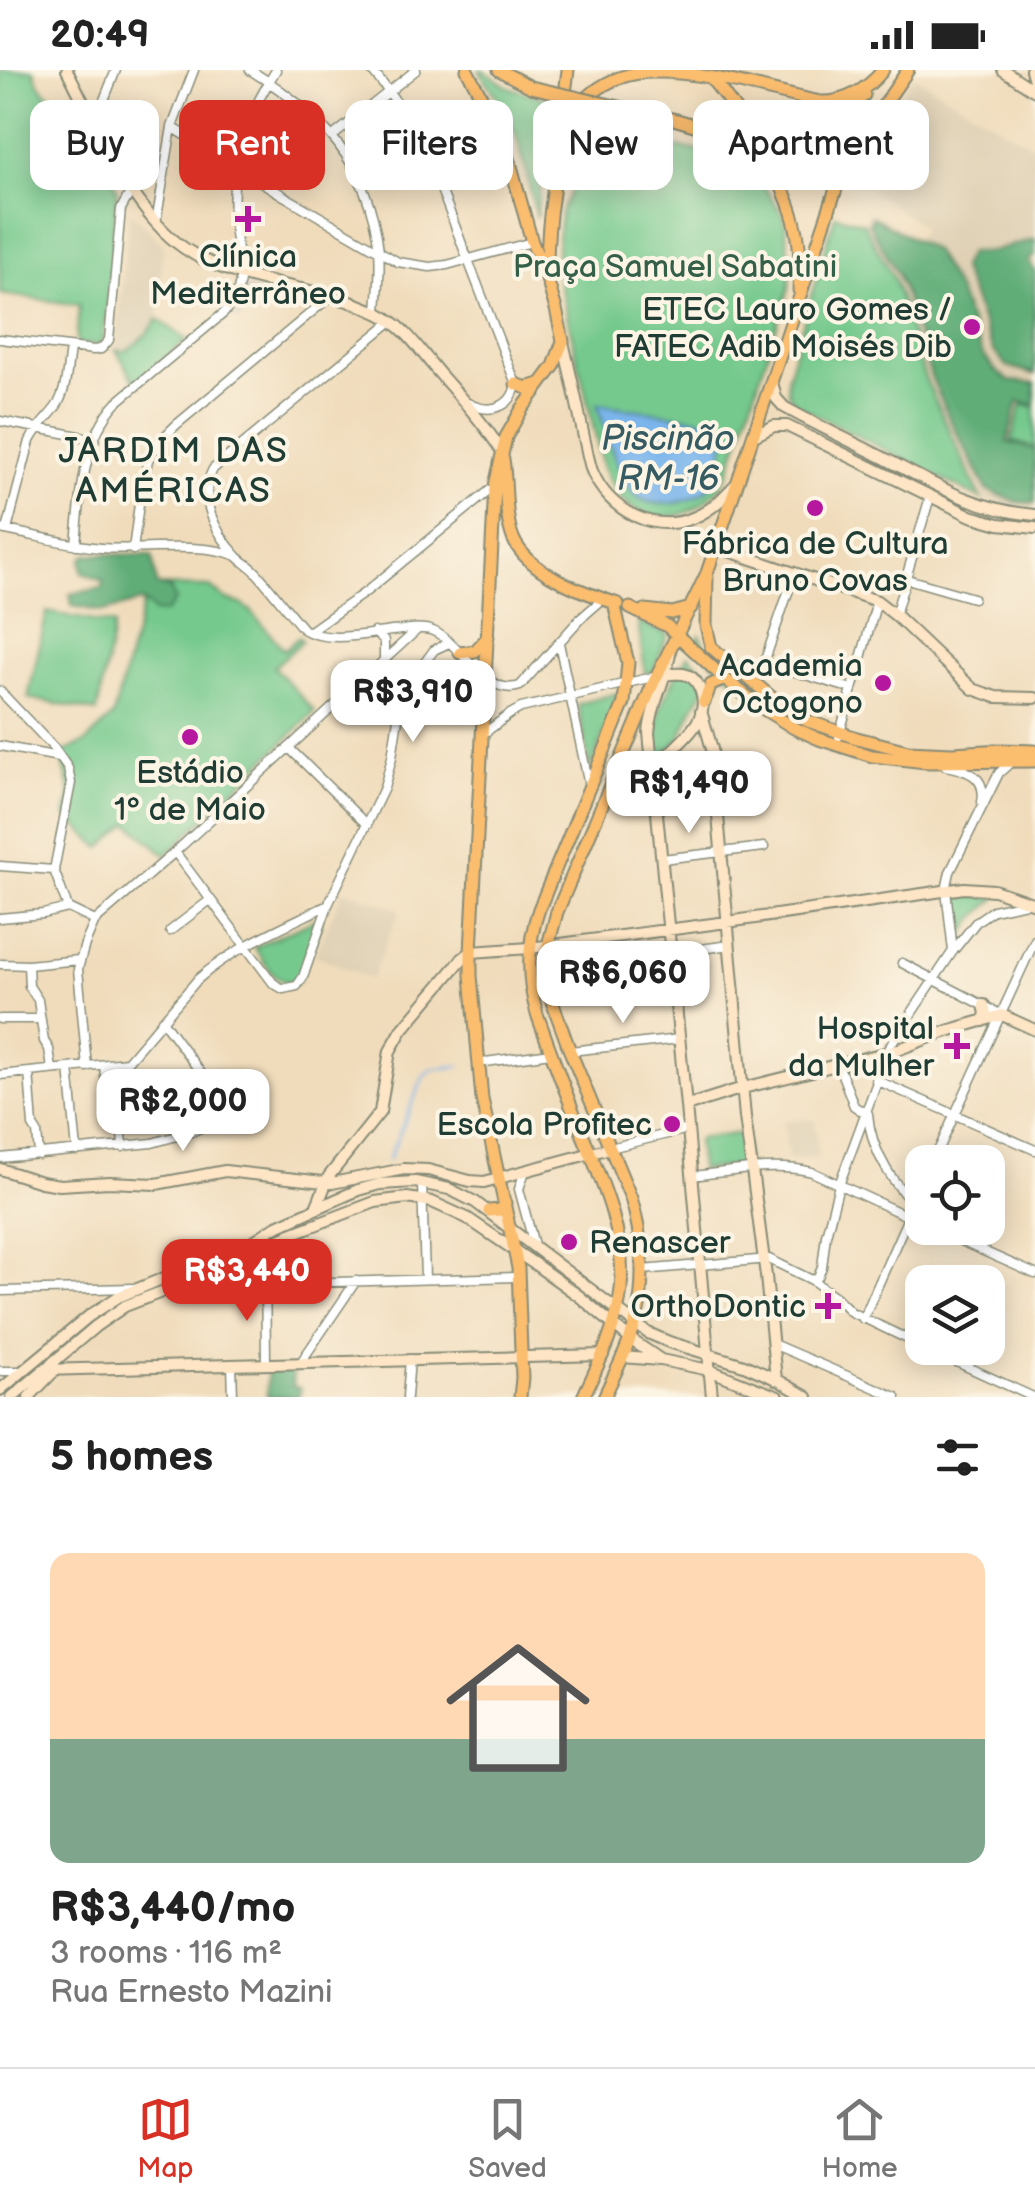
<!DOCTYPE html>
<html lang="en">
<head>
<meta charset="utf-8">
<style>
  body { margin:0; font-family:"Balsamiq Sans",sans-serif; background:#f6f6f6; color:#222; height:100vh; display:flex; flex-direction:column; font-size:38px; white-space:nowrap }
  * { box-sizing:border-box; margin:0 }
  p { font-size:32px; color:#767676 }
  .icon { flex:none; width:55px; height:55px; fill:none; stroke:currentColor; stroke-width:2; stroke-linecap:round; stroke-linejoin:round }
  .map { position:relative; height:1327px; overflow:hidden }
  .side { display:flex; flex-direction:column; background:#fff; flex:1 }
  .side>* { flex:none }
  .hud { position:absolute; left:30px; top:30px; width:975px; height:90px; display:flex; gap:20px }
  .controls { position:absolute; left:905px; top:1075px; display:grid; gap:20px }
  .controls a { display:grid; place-items:center; width:100px; height:100px; border-radius:20px; background:#fff; box-shadow:0 5px 25px #0003; font-size:50px }
  .price { position:absolute; translate:-50% -85px; padding:0 22px; border-radius:20px; background:#fff; color:#222; font-size:32px; line-height:65px; filter:drop-shadow(0 2px 5px #0008) }
  .price::after { content:''; position:absolute; left:50%; top:60px; width:30px; height:22px; margin-left:-15px; background:inherit; clip-path:polygon(0 0,100% 0,50% 100%) }
  .price.current { background:#d93025; color:#fff }
  ul { padding:0; list-style:none }
  li { display:grid; align-content:center; gap:20px; height:530px; padding:0 50px }
  li span { display:grid; place-items:center; height:310px; border-radius:20px; color:#555 }
  li>.icon { margin-inline-start:auto }
  span .icon { width:180px; height:180px; fill:#fffc; stroke-width:1 }
  li b { font-size:42px }
  h2 { display:flex; justify-content:space-between; align-items:center; height:120px; padding:0 50px; font-size:42px }
  .tag { padding:0 35px; border-radius:20px; background:#fff; box-shadow:0 5px 25px #0003; font-size:35px; line-height:90px }
  .tag.current { background:#d93025; color:#fff }
  .status { display:flex; justify-content:space-between; align-items:center; height:70px; padding:0 50px; background:#fff; direction:ltr }
  .status svg { height:28px; fill:currentColor }
  .menu { display:flex; justify-content:space-around; align-items:center; height:140px; border-top:2px solid #e0e0e0; background:#fff; font-size:28px; color:#767676 }
  .menu a { display:grid; justify-items:center; gap:5px }
  .menu .current { color:#d93025 }
  .map>svg:first-child { display:block }
  .built { fill:#decfb2 }
  .industrial { fill:#cac3b8 }
  .green { fill:#75c98d; stroke:#4a8360; stroke-width:2.5 }
  .forest { fill:#60ad78; stroke:#407556; stroke-width:2.5 }
  .water { fill:#7ab5ec; stroke:#4c7990; stroke-width:2.5 }
  .lines { fill:none; stroke-linecap:round; stroke-linejoin:round }
  .stream { stroke:#7ab5ec; stroke-width:2.5 }
  .street-casing { stroke:#888c78; stroke-width:11 }
  .secondary-casing { stroke:#888c78; stroke-width:14 }
  .primary-casing { stroke:#888c78; stroke-width:15 }
  .street { stroke:#fff; stroke-width:8 }
  .secondary { stroke:#fde5c5; stroke-width:10 }
  .primary { stroke:#fbbd6e; stroke-width:11 }
  .primary-bridge-casing { stroke:#888c78; stroke-width:15; stroke-linecap:butt }
  .primary-bridge { stroke:#fbbd6e; stroke-width:11 }
  .poi-dot { fill:#b5179e; stroke:#fcf5e5; stroke-width:4 }
  .labels { text-anchor:middle; stroke-width:8; stroke-linejoin:round; paint-order:stroke }
  .poi-label { font-size:32px; fill:#1f3d34; stroke:#fcf5e5; text-anchor:end }
  .park-label { font-size:32px; fill:#34604a; stroke:#fcf5e5 }
  .water-label { font-size:35px; font-style:italic; fill:#365b62; stroke:#fcf5e5 }
  .neighbourhood-label { font-size:35px; letter-spacing:2.5px; fill:#1f3d34; stroke:#fcf5e5 }
</style>
</head>
<body>
<div class="status"><b>20:49</b><svg viewBox="0 0 49 12"><path d="M0 12V9h3v3zM5 12V6h3v6zM10 12V3h3v9zM15 12V0h3v12zM26 1h20v11H26zM47 4h2v5h-2z"/></svg></div>
<div class="map">
<svg width="1035" height="1327" viewBox="0 0 1035 1327">
  <rect width="100%" height="100%" fill="#fcf5e5"/>
  <filter id="ink" filterUnits="userSpaceOnUse"><feTurbulence type="fractalNoise" baseFrequency=".01" numOctaves="2"/><feDisplacementMap in="SourceGraphic" scale="20" xChannelSelector="R" yChannelSelector="G"/><feConvolveMatrix kernelMatrix="1 2 1 2 8 2 1 2 1" color-interpolation-filters="sRGB"/></filter>
  <filter id="wash" filterUnits="userSpaceOnUse"><feTurbulence type="fractalNoise" baseFrequency=".0048" numOctaves="4" result="noise"/><feDisplacementMap in="SourceGraphic" scale="40" xChannelSelector="R" yChannelSelector="G"/><feGaussianBlur stdDeviation="2.25" result="paint"/><feColorMatrix in="noise" values="0 0 0 0 0 0 0 0 0 0 0 0 0 0 0 0 0 1.4 0 .05"/><feComposite in="paint" operator="in"/></filter>
  <g filter="url(#wash)">
    <rect width="100%" height="100%" fill="#f0dcbb"/>
    <path class="built" d="M913 6 1035 77V439L1006 437 981 429 925 308 893 207 863 153 869 141 916 168 923 157 857 110 855 93Z
      M129 141 163 175 158 249 152 259 125 281 116 280Z
      M343 820 400 840 371 909 315 885Z
      M815 1049 818 1088 788 1090 784 1051Z"/>
    <path class="industrial" d="M246 217 274 225 258 237 253 236 237 250 233 245 240 238Z"/>
    <path class="green" d="M0 0H34L38 13 48 24 80 41 117 119 108 238 103 270 100 275 76 274 79 235 0 224Z
      M479 0H483L508 17 554 31 536 147C528 111 523 73 505 40 497 26 487 13 479 0Z
      M643 76 685 78 718 85 740 94 762 114 784 146 791 197 789 218 729 402C709 441 661 465 624 431 614 422 609 410 603 398L557 203V176L561 141 581 101 602 84 624 77Z
      M835 145 863 153 893 207 925 308 981 429 795 334 788 322 787 309Z
      M158 249 187 270 136 313 116 280 126 281C139 272 150 262 158 249Z
      M1022 334 1035 338V378L1011 371Z
      M148 516 210 517 227 530 241 534 251 541 284 580 299 567 302 571 274 597 315 642 166 785 129 753 101 778 66 746 71 723 61 683 85 673 113 646Z
      M47 542 114 555 97 642 28 628Z
      M638 552 668 564 653 603H645Z
      M700 565 707 580 830 664 828 668C792 655 765 634 735 610 721 599 705 588 696 572Z
      M688 585 712 608 694 636 680 668 663 686 659 685C646 649 671 616 688 585Z
      M618 623V628L590 700 578 634Z
      M958 825 997 827 978 845 961 867Z
      M318 848 321 852 298 912C275 916 266 894 254 877Z
      M742 1063 746 1095 700 1100 697 1069Z"/>
    <path class="forest" d="M872 147 933 180 957 220 982 283 994 299 1009 311 1035 313V335L1018 332 1007 372 1035 379V433L1017 432 987 420 948 346 931 306 898 205 869 154Z
      M1035 169V185L1028 190 1035 201V304L1007 296 993 280 961 198 969 182H989Z
      M87 484 152 485 157 516 170 518 175 530 165 543 154 542 147 534 141 532 103 542 72 536 70 524 102 518 103 511 83 503 81 490Z
      M267 1300H292L293 1317 300 1318 299 1327H267Z"/>
    <path class="water" d="M597 334 730 353C726 366 719 403 712 414 697 434 650 442 633 423 617 404 605 358 597 334Z"/>
    <g class="lines">
      <path class="stream" d="M388 1090 424 1006 432 999 460 996"/>
    </g>
  </g>
  <g filter="url(#ink)">
    <g class="lines">
      <defs>
        <path id="street" d="M250 0C323 45 368 92 379 180 381 200 378 222 377 242
          M371 0C418 52 439 113 463 177 481 223 499 269 516 314 512 339 488 344 468 333
          M93 49 100 40 116 0
          M172 57 284 126 398 192 430 197 447 195 532 172
          M333 66 416 0
          M156 153 172 57 194 0
          M392 251 213 399C197 429 216 464 238 487 243 492 251 496 256 502 272 520 287 540 303 559 330 575 372 562 402 560 412 559 423 557 433 561 460 572 486 628 520 616L580 549 603 529
          M0 269 94 280 101 279 109 270 121 139 131 121
          M0 351 95 369
          M0 459C34 465 67 475 101 478 139 481 202 472 234 485
          M7 460 30 371C37 357 47 349 56 337 67 321 67 297 70 279
          M76 475C80 428 83 368 117 332L224 243C249 215 239 196 235 163 233 142 233 121 235 100 238 65 258 30 276 0
          M133 480 139 434 148 390 160 371 176 355 331 226
          M795 502 765 590 769 594 852 619
          M907 509 973 528
          M895 545 930 427
          M309 562 367 521 495 416
          M374 562 384 571V588
          M559 573 589 715
          M0 621 54 678 68 698 71 713 54 800 68 838 95 851 175 782 418 559
          M483 664 510 644 521 638 657 606
          M839 666 877 531
          M0 676 59 687
          M289 678 367 755
          M946 696C967 700 987 706 982 732
          M175 782 273 913 283 919 297 916 303 907 328 835 384 718 392 687 402 623 434 580 449 573
          M662 789 764 777
          M0 796 54 800
          M0 848 43 844 68 838
          M170 861 210 830
          M953 881 946 820 950 802 999 703 1010 693
          M671 883 730 875
          M902 893 1002 945
          M0 894 28 895 79 890
          M28 895 29 916 38 930 44 971 49 979 52 999
          M0 949H40
          M570 981 680 969
          M478 993 551 983
          M838 994 854 1036 860 1040 867 1039
          M104 995 106 1016 112 1025 116 1052 122 1063 123 1077
          M87 997 78 899 85 874 95 851
          M69 998 77 1081
          M29 1002 33 1056 37 1062 39 1085
          M0 1005 127 992 198 909C236 876 283 857 328 835
          M876 1010 1035 1080
          M868 1044C871 1086 897 1116 922 1146
          M610 1078 688 1059
          M0 1088 152 1073 191 1062 220 1050 222 1044 204 1007 162 950
          M933 1092 1035 870
          M525 1101 519 1119 534 1175
          M692 1106C730 1102 774 1092 812 1102L922 1153
          M422 1113 425 1208
          M931 1158 1035 1204
          M265 1178 266 1293
          M642 1200 769 1189 812 1210 836 1227 851 1242 922 1276
          M812 1210 818 1207 822 1197 826 1165 839 1115 891 974 953 881 977 851 993 840 1026 833
          M184 1216 518 1207
          M0 1221 135 1218
          M863 1249 922 1116
          M773 1274 896 1327
          M926 1278 1033 1327
          M301 1292 356 1211
          M232 1294 233 1327
          M0 1301H20
          M407 1327 410 1289"/>
        <path id="secondary" d="M67 0C96 55 132 143 184 178 241 218 318 213 380 244 406 257 420 281 439 303 461 328 482 351 501 380
          M1003 0 1035 21
          M1031 0 1035 14
          M563 272C570 302 577 333 583 363 586 375 588 389 592 401 609 441 654 465 695 447 712 440 725 426 737 413
          M772 312 776 328 784 337C816 355 849 370 882 387 934 414 975 440 1035 445
          M754 366 774 356H787L971 446 999 454 1035 458
          M717 477 877 531 895 545 973 619 996 627 1035 628
          M670 584C665 611 651 636 649 663L686 1036 712 1327
          M701 641 712 679 745 1047 766 1206 776 1310
          M653 699C672 677 718 651 698 615 691 601 677 603 663 605
          M983 951 986 944 984 935
          M686 1036 743 1018 897 980 944 962 1002 945 1035 960
          M0 1099 41 1112 60 1115 109 1112 156 1114 225 1101 332 1113 404 1099 428 1100 470 1111 484 1112 610 1078
          M316 1138 329 1106 380 1042 390 981 402 960 462 889 471 882 530 878 727 852 964 818 994 820 1035 834
          M622 1287 660 1290
          M43 1300 603 1285
          M0 1320 89 1246 118 1227 252 1172 275 1157 358 1120 380 1114 415 1112 449 1119 475 1132 648 1263 669 1272 744 1295 776 1309 807 1327
          M12 1327 96 1256 125 1236 247 1189 286 1166 375 1132 407 1128 432 1132 467 1148 536 1195 579 1226 630 1269 661 1290 709 1300 778 1327
          M29 1327 56 1299"/>
        <path id="primary" d="M467 0 503 67 532 172 547 209 556 239 563 271 554 296 522 339 506 367 495 416 471 882V905L482 1029 518 1198 522 1308 520 1327
          M499 0 531 17
          M711 8C742 47 786 109 796 158 801 178 800 199 799 220
          M560 63 568 0
          M728 65C739 67 750 70 761 70 798 71 839 51 864 25
          M547 199C547 173 549 148 553 123 555 108 555 91 559 77 570 32 607 2 654 2 706 1 768 21 820 32 845 33 868 19 883 0
          M516 314 527 318 539 314
          M503 389C507 414 504 444 513 468 527 503 585 523 618 534
          M707 507 706 555 711 577 776 631 808 651 857 668 908 681 953 683 1002 680 1035 681
          M630 538 667 556 725 609 762 638 794 658 819 669 872 686 926 692 1035 691
          M645 540 672 543 691 538
          M460 583 475 581 488 567
          M704 632 711 615 725 609
          M489 1141 501 1140 505 1133
          M583 1327C599 1293 617 1258 621 1219 626 1160 599 1105 577 1051 563 1016 550 980 537 944 527 909 527 873 539 839L624 633 628 593 614 533
          M604 1327C616 1301 630 1275 637 1246 646 1210 642 1164 631 1128L570 981 550 926 546 898V883L557 842 652 616 707 503 842 101 855 77 908 0"/>
      </defs>
      <use href="#street" class="street-casing"/>
      <use href="#secondary" class="secondary-casing"/>
      <use href="#primary" class="primary-casing"/>
      <use href="#street" class="street"/>
      <use href="#secondary" class="secondary"/>
      <use href="#primary" class="primary"/>
      <defs>
        <path id="primary-bridge" d="M531 17 677 50 728 65"/>
      </defs>
      <use href="#primary-bridge" class="primary-bridge-casing"/>
      <use href="#primary-bridge" class="primary-bridge"/>
    </g>
  </g>
  <g class="poi-dot">
    <path d="M243 134h10v10h10v10h-10v10h-10v-10h-10v-10h10z"/>
    <circle cx="972" cy="257" r="10"/>
    <circle cx="815" cy="438" r="10"/>
    <circle cx="883" cy="613" r="10"/>
    <circle cx="190" cy="667" r="10"/>
    <path d="M952 961h10v10h10v10h-10v10h-10v-10h-10v-10h10z"/>
    <circle cx="672" cy="1054" r="10"/>
    <circle cx="569" cy="1172" r="10"/>
    <path d="M823 1221h10v10h10v10h-10v10h-10v-10h-10v-10h10z"/>
  </g>
  <g class="labels">
    <g class="poi-label">
      <text x="248" y="197" text-anchor="middle">Clínica<tspan x="248" dy="37">Mediterrâneo</tspan></text>
      <text x="952" y="250">ETEC Lauro Gomes /<tspan x="952" dy="37">FATEC Adib Moisés Dib</tspan></text>
      <text x="815" y="484" text-anchor="middle">Fábrica de Cultura<tspan x="815" dy="37">Bruno Covas</tspan></text>
      <text x="863" y="606">Academia<tspan x="863" dy="37">Octogono</tspan></text>
      <text x="190" y="713" text-anchor="middle">Estádio<tspan x="190" dy="37">1º de Maio</tspan></text>
      <text x="934" y="969">Hospital<tspan x="934" dy="37">da Mulher</tspan></text>
      <text x="652" y="1065">Escola Profitec</text>
      <text x="589" y="1183" text-anchor="start">Renascer</text>
      <text x="806" y="1247">OrthoDontic</text>
    </g>
    <g class="park-label">
      <text x="675" y="207">Praça Samuel Sabatini</text>
    </g>
    <g class="water-label">
      <text x="668" y="380">Piscinão<tspan x="668" dy="40">RM-16</tspan></text>
    </g>
    <g class="neighbourhood-label">
      <text x="174" y="392">JARDIM DAS<tspan x="174" dy="40">AMÉRICAS</tspan></text>
    </g>
  </g>
</svg>
<div class="controls">
<a><svg class="icon" aria-label="locate" viewBox="0 0 24 24"><circle cx="12" cy="12" r="6"/><path d="M12 2v4M12 18v4M2 12h4M18 12h4"/></svg></a>
<a><svg class="icon" aria-label="layers" viewBox="0 0 24 24"><path d="M12 4l9 5-9 5-9-5zM3 14l9 5 9-5"/></svg></a>
</div>
<b class="price" style="left:413px;top:675px">R$3,910</b>
<b class="price" style="left:689px;top:766px">R$1,490</b>
<b class="price" style="left:623px;top:956px">R$6,060</b>
<b class="price" style="left:183px;top:1084px">R$2,000</b>
<b class="price current" style="left:247px;top:1254px">R$3,440</b>
<div class="hud">
<a class="tag">Buy</a>
<a class="tag current">Rent</a>
<a class="tag">Filters</a>
<a class="tag">New</a>
<a class="tag">Apartment</a>
</div>
</div>
<section class="side">
<h2>5 homes<svg class="icon" aria-label="filters" viewBox="0 0 24 24"><path d="M4 7h16M4 17h16"/><circle cx="9" cy="7" r="2"/><circle cx="15" cy="17" r="2"/></svg></h2>
<ul>
<li><span style="background:linear-gradient(#ffd9b3 60%,#7fa58c 0)"><svg class="icon" aria-label="home" viewBox="0 0 24 24"><path d="M3 11l9-7 9 7M6 9v11h12V9"/></svg></span><div><b>R$3,440/mo</b><p>3 rooms · 116 m²</p><p>Rua Ernesto Mazini</p></div></li>
</ul>
</section>
<nav class="menu">
<a class="current"><svg class="icon" aria-label="map" viewBox="0 0 24 24"><path d="M3 6l6-2 6 2 6-2v14l-6 2-6-2-6 2zM9 4v14M15 6v14"/></svg>Map</a>
<a><svg class="icon" aria-label="saved" viewBox="0 0 24 24"><path d="M7 4h10v16l-5-4-5 4z"/></svg>Saved</a>
<a><svg class="icon" aria-label="home" viewBox="0 0 24 24"><path d="M3 11l9-7 9 7M6 9v11h12V9"/></svg>Home</a>
</nav>
</body>
</html>
